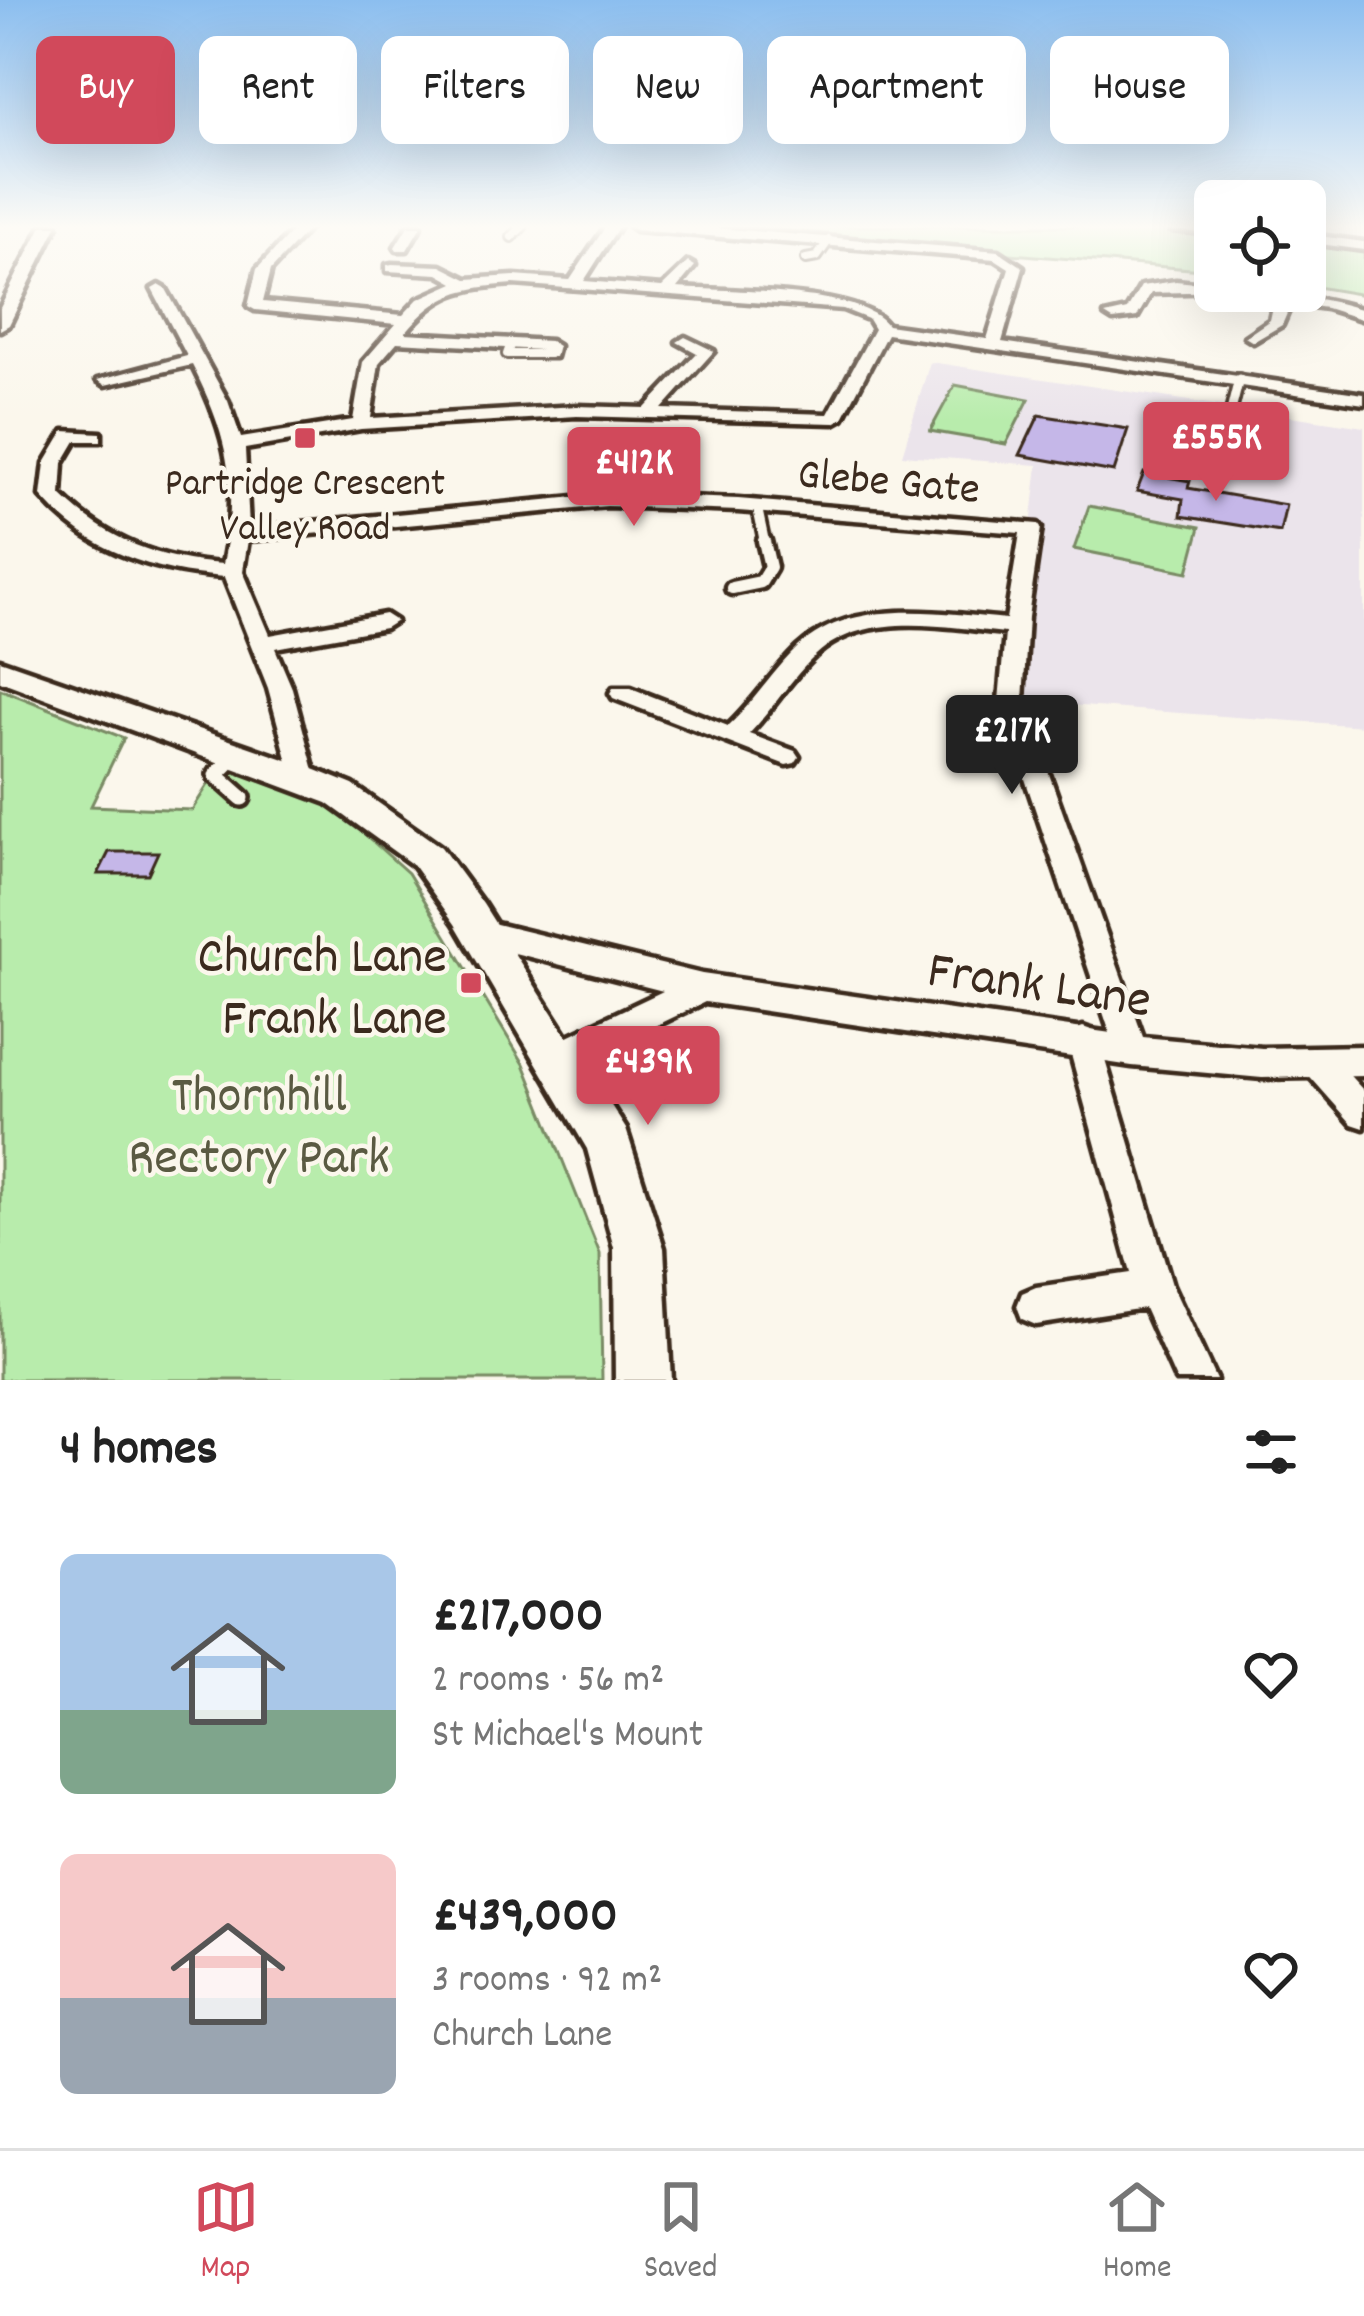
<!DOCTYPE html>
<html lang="en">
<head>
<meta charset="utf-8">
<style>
  body { margin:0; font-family:Dekko,sans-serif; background:#f2f2f2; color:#222; height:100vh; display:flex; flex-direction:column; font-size:45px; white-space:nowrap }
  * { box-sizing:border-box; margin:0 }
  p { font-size:39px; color:#767676 }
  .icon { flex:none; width:66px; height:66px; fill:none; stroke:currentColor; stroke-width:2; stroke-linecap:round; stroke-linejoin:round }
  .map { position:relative; height:1380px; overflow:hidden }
  .drawer { display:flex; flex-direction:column; background:#fff; flex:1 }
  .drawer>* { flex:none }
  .banner { position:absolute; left:36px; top:36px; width:1293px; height:108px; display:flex; gap:24px }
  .tools { position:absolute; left:1194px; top:180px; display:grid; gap:24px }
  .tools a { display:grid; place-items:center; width:132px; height:132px; border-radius:18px; background:#fff; box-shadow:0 12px 48px #0002; font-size:60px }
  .price { position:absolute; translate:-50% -102px; padding:0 27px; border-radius:12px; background:#d1495b; color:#fff; font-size:39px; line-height:78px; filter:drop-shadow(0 3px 6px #0008) }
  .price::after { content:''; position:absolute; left:50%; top:72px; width:36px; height:27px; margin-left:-18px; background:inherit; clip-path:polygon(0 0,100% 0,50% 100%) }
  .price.current { background:#222; color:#fff }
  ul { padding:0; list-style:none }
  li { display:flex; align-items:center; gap:36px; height:300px; padding:0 60px }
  li span { display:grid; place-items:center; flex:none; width:336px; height:240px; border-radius:18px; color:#555 }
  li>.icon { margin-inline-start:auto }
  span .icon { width:144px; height:144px; fill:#fffc; stroke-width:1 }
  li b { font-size:51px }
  h2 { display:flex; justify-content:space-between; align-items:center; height:144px; padding:0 60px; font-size:51px }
  .tag { padding:0 42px; border-radius:18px; background:#fff; box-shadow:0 12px 48px #0002; font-size:42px; line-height:108px }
  .tag.current { background:#d1495b; color:#fff }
  .tab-bar { display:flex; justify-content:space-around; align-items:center; height:168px; border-top:3px solid #e0e0e0; background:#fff; font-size:33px; color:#767676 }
  .tab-bar a { display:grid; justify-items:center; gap:6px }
  .tab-bar .current { color:#d1495b }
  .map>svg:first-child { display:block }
  .built { fill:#ebe4eb }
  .green { fill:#b8ecac; stroke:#7a8b65; stroke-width:3 }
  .building { fill:#c5b7e8; stroke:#3b2a1e; stroke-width:3 }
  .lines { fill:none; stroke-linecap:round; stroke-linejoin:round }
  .service-far3-casing { stroke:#3b2a1e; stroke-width:14 }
  .service-far2-casing { stroke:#3b2a1e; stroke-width:16 }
  .service-far1-casing { stroke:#3b2a1e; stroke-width:21 }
  .service-casing { stroke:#3b2a1e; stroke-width:24 }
  .minor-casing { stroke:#3b2a1e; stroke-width:9 }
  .tertiary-casing { stroke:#3b2a1e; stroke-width:9 }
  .secondary-casing { stroke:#3b2a1e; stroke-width:9 }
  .service-far3 { stroke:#fbf7ec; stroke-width:8 }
  .service-far2 { stroke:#fbf7ec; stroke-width:9 }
  .service-far1 { stroke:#fbf7ec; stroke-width:12 }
  .service { stroke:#fbf7ec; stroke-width:15 }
  .minor { fill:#fbf7ec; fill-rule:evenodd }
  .tertiary { fill:#fbf7ec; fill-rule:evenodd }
  .secondary { fill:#fbf7ec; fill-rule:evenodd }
  .poi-dot { fill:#d1495b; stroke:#fbf7ec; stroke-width:4.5 }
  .labels { text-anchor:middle; stroke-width:9; stroke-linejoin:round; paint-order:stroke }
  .far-poi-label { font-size:39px; fill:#3b2a1e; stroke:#fbf7ec }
  .street-label { font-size:45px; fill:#3b2a1e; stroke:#fbf7ec }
  .near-poi-label { font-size:54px; fill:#3b2a1e; stroke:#fbf7ec; text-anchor:end }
  .near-street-label { font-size:54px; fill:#3b2a1e; stroke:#fbf7ec }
  .near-park-label { font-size:54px; fill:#5a5a42; stroke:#fbf7ec }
</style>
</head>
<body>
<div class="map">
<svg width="1364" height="1380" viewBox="0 0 1364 1380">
  <rect width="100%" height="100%" fill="#fbf7ec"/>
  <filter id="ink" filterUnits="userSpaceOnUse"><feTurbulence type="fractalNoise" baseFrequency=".00833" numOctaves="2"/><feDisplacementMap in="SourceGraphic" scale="24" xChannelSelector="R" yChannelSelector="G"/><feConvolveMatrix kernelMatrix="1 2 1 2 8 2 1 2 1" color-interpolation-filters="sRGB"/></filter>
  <g filter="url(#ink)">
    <path class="built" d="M930 362 1364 427V726L1011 701 1038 465 902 455Z"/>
    <path class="green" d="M674 226H1131L1215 233V271Z
      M1305 241 1364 249V295L1305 285Z
      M955 385 1029 399 1006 444 930 431Z
      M1089 506 1200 527 1188 572 1074 549Z
      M0 689 124 738 91 806 192 810 220 766 333 806 408 873 524 1064 600 1254 602 1380H0Z"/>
    <path class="building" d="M1039 415 1128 429 1114 472 1020 455Z
      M1144 473 1190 481 1188 488 1286 505 1280 532 1181 516 1183 499 1137 491Z
      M109 852H158L148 874H98Z"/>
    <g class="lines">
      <defs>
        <path id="service-far3" d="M512 237 523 226
          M806 259 817 257 829 240
          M511 343 507 354H549"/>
        <path id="service-far2" d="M1228 423 1239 379
          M757 506 765 544"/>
        <path id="service-far1" d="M732 588 761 582 770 567 764 541
          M228 763 234 758"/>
        <path id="service" d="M231 760 216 775 242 798"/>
        <path id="minor" d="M297 226H311L271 270 263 302 403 315 418 299 454 283 438 274 387 271V265L392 264 441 266 467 279 514 276 570 280 606 226H619L584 281 662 287 688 262 695 266 677 288C723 291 862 289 887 325L987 339 1009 268 995 259 636 230 630 226H690L999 251 1023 267 1002 342 1364 394V404L887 334 843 418 834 423 577 416 361 429 245 449 249 528 607 494 738 499 1038 524 1041 528 1028 617 1023 701 1148 1051 1143 1060 1132 1064 1121 1060 1116 1051 999 701 1005 633C944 627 865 610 816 655 791 678 773 709 749 734L795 751 799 757 795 763 786 765 613 698 610 693 613 688H631L728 726C754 702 772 672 797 648 851 597 939 613 1006 619L1020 533 738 511 607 506 248 540 243 571 270 635 385 614 396 621 385 628 275 648 292 688 316 778 312 784H294L268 688 224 577C154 572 87 551 41 496L45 463 64 431 101 433V441H76L63 463 61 495C107 540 159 560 223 564 239 485 228 435 192 365L105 385 97 380 187 356 152 289 159 285 166 289 228 401 241 438 353 420 363 362 396 324 255 310 248 306 257 269ZM514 284 843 309 868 319 874 329 828 414 662 409 714 351 685 337 677 342 697 353 645 408 577 406 371 418 379 363 397 342 542 350 543 357H555L558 346 550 341 405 333C439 292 462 288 514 284Z
          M408 226H421L407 250H397L395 247Z
          M1165 226H1215V234L1171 230Z
          M1305 234 1364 242V250L1305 242Z
          M1176 281 1215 285V291H1221L1151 293 1137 317 1113 320 1105 315 1127 310 1141 286Z
          M1227 291C1274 291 1319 296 1364 310V320L1326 308 1283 302 1288 311 1282 325 1253 342 1245 337 1270 320 1272 311 1267 300Z
          M1083 1027 1094 1031 1099 1040 1172 1285 1216 1380H1176L1144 1308 1036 1325 1022 1319 1017 1306 1022 1293 1036 1287 1131 1273 1067 1040 1072 1031Z
          M1317 1049 1329 1053 1364 1091V1128L1352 1124 1305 1071 1301 1062 1305 1053Z"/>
        <path id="tertiary" d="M42 226H57L9 325 0 330V308Z
          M480 920 702 974 1132 1036 1262 1048 1364 1046V1076L1262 1078 1132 1066 705 1002 556 1074 543 1070 538 1059 543 1048 663 991 468 941 463 932 468 923Z"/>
        <path id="secondary" d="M0 660 316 770 353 785 441 847 483 904 626 1129 664 1248 671 1380H615L614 1248 587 1149 455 924 413 865 327 803 0 681Z"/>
      </defs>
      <use href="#service-far3" class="service-far3-casing"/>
      <use href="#service-far2" class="service-far2-casing"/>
      <use href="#service-far1" class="service-far1-casing"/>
      <use href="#service" class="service-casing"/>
      <use href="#minor" class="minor-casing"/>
      <use href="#tertiary" class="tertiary-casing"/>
      <use href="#secondary" class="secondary-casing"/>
      <use href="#service-far3" class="service-far3"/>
      <use href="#service-far2" class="service-far2"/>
      <use href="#service-far1" class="service-far1"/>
      <use href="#service" class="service"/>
      <use href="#minor" class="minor"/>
      <use href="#tertiary" class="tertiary"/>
      <use href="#secondary" class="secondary"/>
    </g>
  </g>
  <linearGradient id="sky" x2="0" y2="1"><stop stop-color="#8bbeef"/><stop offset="0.54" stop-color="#fdfbf6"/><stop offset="1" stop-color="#fdfbf6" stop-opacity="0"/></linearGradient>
  <rect width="1364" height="420" fill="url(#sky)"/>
  <g class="poi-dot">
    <rect x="293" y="426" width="24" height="24" rx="6"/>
    <rect x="459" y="971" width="24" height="24" rx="6"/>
  </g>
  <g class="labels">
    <g class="far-poi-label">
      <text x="305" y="494">Partridge Crescent<tspan x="305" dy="45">Valley Road</tspan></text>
    </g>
    <g class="street-label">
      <text transform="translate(889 478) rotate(5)" y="16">Glebe Gate</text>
    </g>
    <g class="near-poi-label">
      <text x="447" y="971">Church Lane<tspan x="447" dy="62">Frank Lane</tspan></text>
    </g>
    <g class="near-street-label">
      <text transform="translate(1040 981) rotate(8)" y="19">Frank Lane</text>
    </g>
    <g class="near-park-label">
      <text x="259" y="1110">Thornhill<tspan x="259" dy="62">Rectory Park</tspan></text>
    </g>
  </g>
</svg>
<div class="tools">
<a><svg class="icon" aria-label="locate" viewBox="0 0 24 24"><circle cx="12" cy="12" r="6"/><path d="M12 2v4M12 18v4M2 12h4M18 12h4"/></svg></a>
</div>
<b class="price" style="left:1216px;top:504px">£555K</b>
<b class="price" style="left:634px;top:529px">£412K</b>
<b class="price current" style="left:1012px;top:797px">£217K</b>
<b class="price" style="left:648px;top:1128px">£439K</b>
<div class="banner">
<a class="tag current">Buy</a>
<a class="tag">Rent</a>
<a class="tag">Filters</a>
<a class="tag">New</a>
<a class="tag">Apartment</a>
<a class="tag">House</a>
</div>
</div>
<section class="drawer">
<h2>4 homes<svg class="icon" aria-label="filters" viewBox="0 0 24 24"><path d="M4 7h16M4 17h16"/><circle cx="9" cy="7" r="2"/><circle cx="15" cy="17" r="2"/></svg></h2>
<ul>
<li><span style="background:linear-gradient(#a9c7e8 65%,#7fa58c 0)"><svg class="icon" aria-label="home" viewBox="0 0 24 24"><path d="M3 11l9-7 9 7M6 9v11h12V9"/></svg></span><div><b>£217,000</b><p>2 rooms · 56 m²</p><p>St Michael's Mount</p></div><svg class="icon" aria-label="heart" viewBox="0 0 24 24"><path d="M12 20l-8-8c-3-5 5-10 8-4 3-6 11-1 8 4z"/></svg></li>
<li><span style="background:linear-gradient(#f6c9c9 60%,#9aa5b1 0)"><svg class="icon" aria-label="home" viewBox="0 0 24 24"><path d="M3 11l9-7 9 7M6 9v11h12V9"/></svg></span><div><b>£439,000</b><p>3 rooms · 92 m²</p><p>Church Lane</p></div><svg class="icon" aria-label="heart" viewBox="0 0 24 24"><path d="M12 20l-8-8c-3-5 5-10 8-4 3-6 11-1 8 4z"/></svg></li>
</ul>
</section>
<nav class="tab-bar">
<a class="current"><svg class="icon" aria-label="map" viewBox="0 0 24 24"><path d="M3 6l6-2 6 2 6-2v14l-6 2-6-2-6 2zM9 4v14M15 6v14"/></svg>Map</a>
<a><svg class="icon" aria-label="saved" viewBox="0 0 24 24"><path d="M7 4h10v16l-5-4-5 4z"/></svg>Saved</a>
<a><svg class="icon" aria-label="home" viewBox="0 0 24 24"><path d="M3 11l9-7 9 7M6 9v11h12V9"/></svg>Home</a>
</nav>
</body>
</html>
